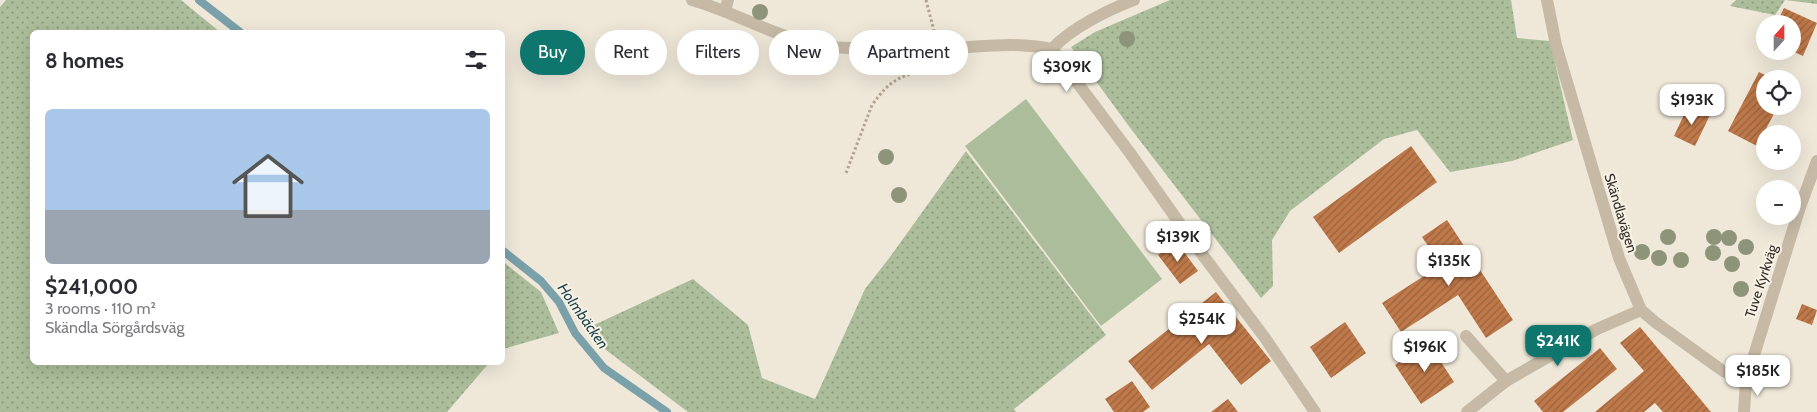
<!DOCTYPE html>
<html lang="en">
<head>
<meta charset="utf-8">
<style>
  body { margin:0; font-family:Cabin,sans-serif; background:#f7f7f7; color:#2b2b33; height:100vh; display:flex; flex-direction:column; font-size:19px; white-space:nowrap }
  * { box-sizing:border-box; margin:0 }
  p { font-size:16px; color:#7c7c81 }
  .icon { flex:none; width:28px; height:28px; fill:none; stroke:currentColor; stroke-width:2; stroke-linecap:round; stroke-linejoin:round }
  .map { position:relative; flex:1; overflow:hidden }
  .details { position:absolute; left:30px; top:30px; width:475px; height:335px; display:flex; flex-direction:column; background:#fff; border-radius:8px; box-shadow:0 5px 20px #0002 }
  .details>* { flex:none }
  .top-card { position:absolute; left:520px; top:30px; width:475px; height:45px; display:flex; gap:10px }
  .needle { width:32px; rotate:21deg }
  .controls { position:absolute; left:1756px; top:15px; display:grid; gap:10px }
  .controls a { display:grid; place-items:center; width:45px; height:45px; border-radius:50%; background:#fff; box-shadow:0 5px 20px #0002; font-size:25px }
  .price { position:absolute; translate:-50% -42px; padding:0 11px; border-radius:10px; background:#fff; color:#222; font-size:16px; line-height:32px; filter:drop-shadow(0 1px 2px #0008) }
  .price::after { content:''; position:absolute; left:50%; top:30px; width:15px; height:11px; margin-left:-8px; background:inherit; clip-path:polygon(0 0,100% 0,50% 100%) }
  .price.active { background:#0f766e; color:#fff }
  ul { padding:0; list-style:none }
  li { display:grid; align-content:center; gap:10px; height:265px; padding:0 15px }
  li span { display:grid; place-items:center; height:155px; border-radius:8px; color:#555 }
  li>.icon { margin-inline-start:auto }
  span .icon { width:90px; height:90px; fill:#fffc; stroke-width:1 }
  li b { font-size:21px }
  h2 { display:flex; justify-content:space-between; align-items:center; height:60px; padding:0 15px; font-size:21px }
  .pill { padding:0 18px; border-radius:22px; background:#fff; box-shadow:0 5px 20px #0002; font-size:18px; line-height:45px }
  .pill.active { background:#0f766e; color:#fff }
  .map>svg:first-child { display:block }
  .grass { fill:url(#grass-dots) }
  .pitch { fill:#abbd9a }
  .lines { fill:none; stroke-linecap:round; stroke-linejoin:round }
  .stream { stroke:#7aa0aa; stroke-width:8 }
  .building { fill:url(#building-hatch) }
  .path { stroke:#b2a490; stroke-width:3; stroke-dasharray:2.5 2.5; stroke-linecap:butt }
  .service { stroke:#c6baa6; stroke-width:12 }
  .minor { stroke:#c6baa6; stroke-width:12 }
  .tree { fill:#8d947a }
  .labels { text-anchor:middle; stroke-width:4; stroke-linejoin:round; paint-order:stroke }
  .street-label { font-size:14px; fill:#332c26; stroke:#f7f2e5 }
  .water-label { font-size:15px; font-style:italic; fill:#1f4551; stroke:#f7f2e5 }
</style>
</head>
<body>
<div class="map">
<svg width="1817" height="412" viewBox="0 0 1817 412">
  <defs>
    <pattern id="grass-dots" width="8" height="8" patternUnits="userSpaceOnUse" patternTransform="scale(1.25)"><rect width="8" height="8" fill="#abbd9a"/><path d="M2 2h.1M6 6h.1" fill="none" stroke="#8c9a7d" stroke-width="1.8" stroke-linecap="round"/></pattern>
    <pattern id="building-hatch" width="6" height="6" patternUnits="userSpaceOnUse" patternTransform="scale(1.25)"><rect width="6" height="6" fill="#be7849"/><path d="M-1 1l2-2M0 6l6-6M5 7l2-2" fill="none" stroke="#9b633d"/></pattern>
  </defs>
  <rect width="100%" height="100%" fill="#efe8d9"/>
  <path class="grass" d="M6 0H181L220 32H32V362L489 363 447 412H0V7Z
    M1170 0H1511L1517 38 1550 41 1573 140 1512 161 1450 172 1417 130 1384 139 1290 211 1272 240 1273 286 1261 298 1128 125 1071 47 1095 32Z
    M1736 0H1817V4L1785 0 1775 15 1730 6Z
    M966 151 1106 335 1014 409 1016 412H688L602 347 594 325 693 279 748 325 762 378 815 399 865 289 890 257Z
    M502 261 541 292 559 333 503 349Z"/>
  <path class="pitch" d="M1026 99 1162 279 1101 326 965 146Z"/>
  <g class="lines">
    <path class="stream" d="M199 0 240 32
      M502 250 541 281 559 302 575 333 604 368 667 412"/>
  </g>
  <path class="building" d="M1784 8 1817 23 1803 56 1792 51V24H1776Z
    M1759 72 1773 79H1765V106H1778L1757 146 1728 131Z
    M1688 106 1710 115 1695 146 1674 136Z
    M1411 146 1437 182 1339 253 1313 217Z
    M1447 220 1513 320 1486 338 1458 295 1401 332 1382 303 1441 265 1422 237Z
    M1176 241 1198 271 1180 284 1158 255Z
    M1216 292 1271 361 1241 385 1209 344 1152 390 1128 361Z
    M1802 304 1817 310 1812 325 1796 319Z
    M1345 322 1366 353 1331 378 1310 347Z
    M1640 327 1711 412H1663L1655 403 1644 412H1595L1644 371 1620 343Z
    M1428 342 1454 382 1421 404 1395 365Z
    M1600 348 1617 369 1563 412H1543L1534 401Z
    M1132 381 1150 407 1143 412H1114L1105 399Z
    M1228 399 1238 412H1211Z"/>
  <g class="lines">
    <path class="path" d="M926 0 934 31
      M846 173 872 105C891 79 899 76 930 69"/>
    <path class="service" d="M725 11 728 0
      M1052 49C1071 28 1108 10 1134 0
      M1466 336 1506 381"/>
    <path class="minor" d="M692 0C738 13 783 42 832 47 872 50 913 49 954 48 989 46 1017 42 1052 49L1130 153 1190 238 1265 338 1315 412
      M1547 0 1556 45 1619 258 1641 310 1655 322 1723 371 1746 381
      M1467 412 1506 381 1597 329 1641 310
      M1744 412 1746 381 1800 207 1817 161"/>
  </g>
  <g class="tree">
    <circle cx="760" cy="12" r="8"/>
    <circle cx="1127" cy="39" r="8"/>
    <circle cx="886" cy="157" r="8"/>
    <circle cx="899" cy="195" r="8"/>
    <circle cx="1668" cy="237" r="8"/>
    <circle cx="1714" cy="237" r="8"/>
    <circle cx="1729" cy="238" r="8"/>
    <circle cx="1746" cy="247" r="8"/>
    <circle cx="1642" cy="252" r="8"/>
    <circle cx="1713" cy="253" r="8"/>
    <circle cx="1659" cy="258" r="8"/>
    <circle cx="1681" cy="260" r="8"/>
    <circle cx="1732" cy="264" r="8"/>
    <circle cx="1741" cy="289" r="8"/>
  </g>
  <g class="labels">
    <g class="street-label">
      <text transform="translate(1621 213) rotate(73)" y="5">Skändlavägen</text>
      <text transform="translate(1761 281) rotate(-72)" y="5">Tuve Kyrkväg</text>
    </g>
    <g class="water-label">
      <text transform="translate(583 316) rotate(55)" y="5">Holmbäcken</text>
    </g>
  </g>
</svg>
<div class="controls">
<a><svg class="needle" viewBox="-14 -14 28 28"><path d="M0-13l5 13h-10z" fill="#e53935"/><path d="M0 13l5-13h-10z" fill="#7c7c81"/></svg></a>
<a><svg class="icon" aria-label="locate" viewBox="0 0 24 24"><circle cx="12" cy="12" r="6"/><path d="M12 2v4M12 18v4M2 12h4M18 12h4"/></svg></a>
<a>+</a>
<a>−</a>
</div>
<b class="price" style="left:1067px;top:93px">$309K</b>
<b class="price" style="left:1692px;top:126px">$193K</b>
<b class="price" style="left:1178px;top:263px">$139K</b>
<b class="price" style="left:1449px;top:287px">$135K</b>
<b class="price" style="left:1202px;top:345px">$254K</b>
<b class="price active" style="left:1558px;top:367px">$241K</b>
<b class="price" style="left:1425px;top:373px">$196K</b>
<b class="price" style="left:1758px;top:397px">$185K</b>
<div class="top-card">
<a class="pill active">Buy</a>
<a class="pill">Rent</a>
<a class="pill">Filters</a>
<a class="pill">New</a>
<a class="pill">Apartment</a>
</div>
<section class="details">
<h2>8 homes<svg class="icon" aria-label="filters" viewBox="0 0 24 24"><path d="M4 7h16M4 17h16"/><circle cx="9" cy="7" r="2"/><circle cx="15" cy="17" r="2"/></svg></h2>
<ul>
<li><span style="background:linear-gradient(#a9c7e8 65%,#9aa5b1 0)"><svg class="icon" aria-label="home" viewBox="0 0 24 24"><path d="M3 11l9-7 9 7M6 9v11h12V9"/></svg></span><div><b>$241,000</b><p>3 rooms · 110 m²</p><p>Skändla Sörgårdsväg</p></div></li>
</ul>
</section>
</div>
</body>
</html>
